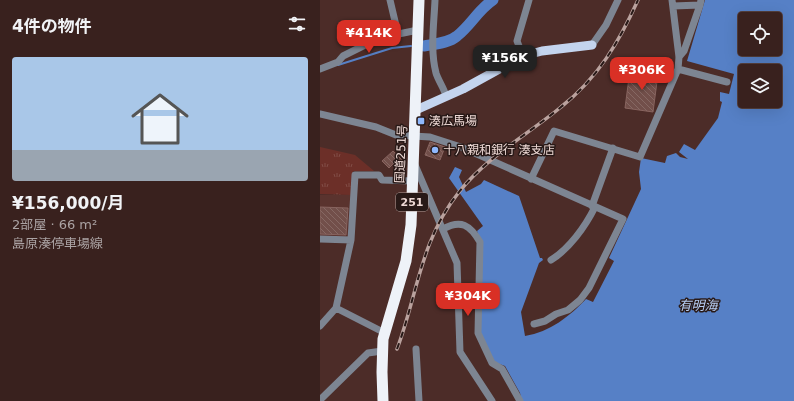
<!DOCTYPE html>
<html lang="ja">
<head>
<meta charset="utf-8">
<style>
  body { margin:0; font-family:"DejaVu Sans","Noto Sans JP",sans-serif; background:#442e2b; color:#f1f3f6; height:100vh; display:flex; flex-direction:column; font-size:15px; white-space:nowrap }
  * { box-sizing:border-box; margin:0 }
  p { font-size:13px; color:#aba3a4 }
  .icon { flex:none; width:22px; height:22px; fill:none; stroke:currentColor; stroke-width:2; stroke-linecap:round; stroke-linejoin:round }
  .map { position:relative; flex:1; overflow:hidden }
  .side { display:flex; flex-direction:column; background:#39211e; width:320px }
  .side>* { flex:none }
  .buttons { position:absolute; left:418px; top:12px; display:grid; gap:8px }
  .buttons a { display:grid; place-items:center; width:44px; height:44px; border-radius:4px; background:#39211e; box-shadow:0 4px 16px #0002,0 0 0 1px #533e3c; font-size:20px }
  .price { position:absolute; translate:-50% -34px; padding:0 9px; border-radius:8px; background:#d93025; color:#fff; font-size:13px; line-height:26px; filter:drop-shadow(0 1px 2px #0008) }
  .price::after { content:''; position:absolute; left:50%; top:24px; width:12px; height:9px; margin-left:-6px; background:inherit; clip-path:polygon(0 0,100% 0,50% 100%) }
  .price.on { background:#222; color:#fff }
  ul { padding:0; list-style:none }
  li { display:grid; align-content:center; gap:8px; height:212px; padding:0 12px }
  li span { display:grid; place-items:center; height:124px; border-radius:4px; color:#555 }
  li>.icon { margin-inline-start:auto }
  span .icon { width:72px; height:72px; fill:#fffc; stroke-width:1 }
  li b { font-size:17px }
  h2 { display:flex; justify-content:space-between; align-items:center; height:48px; padding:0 12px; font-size:17px }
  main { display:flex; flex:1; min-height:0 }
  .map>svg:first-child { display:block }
  .built { fill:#5a332e }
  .park { fill:url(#park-tufts) }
  .water { fill:#5680c6; fill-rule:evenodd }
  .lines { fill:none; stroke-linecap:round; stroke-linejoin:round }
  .stream { stroke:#5680c6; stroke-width:2 }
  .river { stroke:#5680c6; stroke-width:11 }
  .building { fill:url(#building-back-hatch); stroke:#88645f }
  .minor { stroke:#7d8592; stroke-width:7 }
  .major { stroke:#c4d4ee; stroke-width:9 }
  .highway { stroke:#eef2f8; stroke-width:11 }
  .rail-casing { stroke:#baa29e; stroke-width:3.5 }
  .rail { stroke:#281917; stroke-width:2; stroke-dasharray:6; stroke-linecap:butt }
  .poi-dot { fill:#8fb8fd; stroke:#281917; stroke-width:1.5 }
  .labels { text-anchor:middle; stroke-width:3; stroke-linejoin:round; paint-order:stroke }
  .shield { fill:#281917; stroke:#b29f9b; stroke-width:1 }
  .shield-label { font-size:11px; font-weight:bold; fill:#edd8d4 }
  .poi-label { font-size:12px; fill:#edd8d4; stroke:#281917; text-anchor:start }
  .street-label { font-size:12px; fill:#edd8d4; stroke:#281917 }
  .water-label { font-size:13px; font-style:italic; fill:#b5ccf2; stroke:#281917 }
</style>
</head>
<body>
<main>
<section class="side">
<h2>4件の物件<svg class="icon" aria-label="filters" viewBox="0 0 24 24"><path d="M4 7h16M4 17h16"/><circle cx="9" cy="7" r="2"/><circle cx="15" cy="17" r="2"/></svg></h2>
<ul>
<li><span style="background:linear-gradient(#a9c7e8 75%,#9aa5b1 0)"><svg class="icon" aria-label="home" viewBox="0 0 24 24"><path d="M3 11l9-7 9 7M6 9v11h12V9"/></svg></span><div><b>¥156,000/月</b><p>2部屋 · 66 m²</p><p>島原湊停車場線</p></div></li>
</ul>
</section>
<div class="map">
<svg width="474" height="401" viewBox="0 0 474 401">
  <defs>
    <pattern id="park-tufts" width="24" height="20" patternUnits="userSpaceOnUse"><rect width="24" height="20" fill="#6c2f28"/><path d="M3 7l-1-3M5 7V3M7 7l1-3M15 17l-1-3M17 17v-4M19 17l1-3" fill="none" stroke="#814c46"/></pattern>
    <pattern id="building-back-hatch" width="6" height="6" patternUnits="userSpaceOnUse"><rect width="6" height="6" fill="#724f4a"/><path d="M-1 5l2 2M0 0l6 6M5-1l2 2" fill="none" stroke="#866863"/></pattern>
  </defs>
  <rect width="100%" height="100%" fill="#4c2c28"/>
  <path class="built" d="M0 195H31L28 238 0 237Z"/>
  <path class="park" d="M0 147 35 155 54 171H33L31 195 0 194Z"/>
  <path class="water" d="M385 0H474V401H202L200 393 185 366 174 362 158 331 163 246 157 231 163 226 129 178 135 167 142 170 139 177 146 192 161 184 164 180 199 196 220 258H222L223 260 219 263 201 312 205 336C230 332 250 316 266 299L273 302 294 261 289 258 321 189 319 172 321 158 345 163 347 156 356 153 360 157 368 159 359 152 364 144 375 150 398 118 402 102 400 101V92L409 94 414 74 367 61ZM425 19H455V49H425ZM425 71H455V101H425Z"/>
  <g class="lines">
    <path class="stream" d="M18 65 72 48 91 46"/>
    <path class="river" d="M104 46C115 44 129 43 137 36 151 25 158 10 173 0"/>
  </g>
  <path class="building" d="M310 70 338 74 333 112 305 108Z
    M110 142 125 147 120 160 105 155Z
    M73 151 83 161V167H75L73 164 69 168 62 161Z
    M0 207 28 208 26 235 0 234Z"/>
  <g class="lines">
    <path class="minor" d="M70 0 78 34
      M115 0C114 24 110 50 116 73 118 80 124 88 126 96
      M353 6 380 5 381 0
      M272 45 286 25 298 0
      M203 56 197 41 209 0
      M359 57 364 51 380 5
      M0 69 18 62 23 56 59 38 98 30
      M358 69 407 82
      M0 114 56 127 76 135 110 137 141 147 303 219 269 288 260 300 248 310 236 314 225 321 214 324
      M95 165 137 263 140 352 172 401
      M211 179 234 131 320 157 358 69 359 57 352 0
      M272 206 293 148
      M123 229C141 219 150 225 160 242L158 333 172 363 182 369 200 401
      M0 239 31 240
      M231 260C249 249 265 227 275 207
      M139 302H158
      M16 308 65 333
      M0 326 16 308 31 240 35 175H59L62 180 93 181
      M96 349 99 401
      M0 400 48 353 62 351"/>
    <path class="major" d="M96 110 143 89 203 56 222 51 272 45"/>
    <path class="highway" d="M63 401 62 372 63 339 86 261 91 225 99 0"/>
    <defs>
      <path id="rail" d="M77 349C98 293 100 241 139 192 167 157 207 135 241 107 278 78 299 42 318 0"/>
    </defs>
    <use href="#rail" class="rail-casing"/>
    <use href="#rail" class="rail"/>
  </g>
  <g class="poi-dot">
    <rect x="97" y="117" width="8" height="8" rx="2"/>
    <circle cx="115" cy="150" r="4"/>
  </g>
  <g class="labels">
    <rect class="shield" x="76" y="193" width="32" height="18" rx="3"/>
    <g class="shield-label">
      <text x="92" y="206">251</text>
    </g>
    <g class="poi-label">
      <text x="109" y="125">湊広馬場</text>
      <text x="123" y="154">十八親和銀行 湊支店</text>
    </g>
    <g class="street-label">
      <text transform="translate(81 154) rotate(-87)" y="4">国道251号</text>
    </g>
    <g class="water-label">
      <text x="378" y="310">有明海</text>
    </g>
  </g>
</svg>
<div class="buttons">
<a><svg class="icon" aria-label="locate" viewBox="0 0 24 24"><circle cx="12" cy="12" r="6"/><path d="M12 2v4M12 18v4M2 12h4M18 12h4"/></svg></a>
<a><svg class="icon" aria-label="layers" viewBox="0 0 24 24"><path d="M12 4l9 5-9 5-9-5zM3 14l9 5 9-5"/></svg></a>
</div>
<b class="price" style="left:49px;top:54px">¥414K</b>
<b class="price on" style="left:185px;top:79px">¥156K</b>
<b class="price" style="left:322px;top:91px">¥306K</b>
<b class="price" style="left:148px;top:317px">¥304K</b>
</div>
</main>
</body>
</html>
